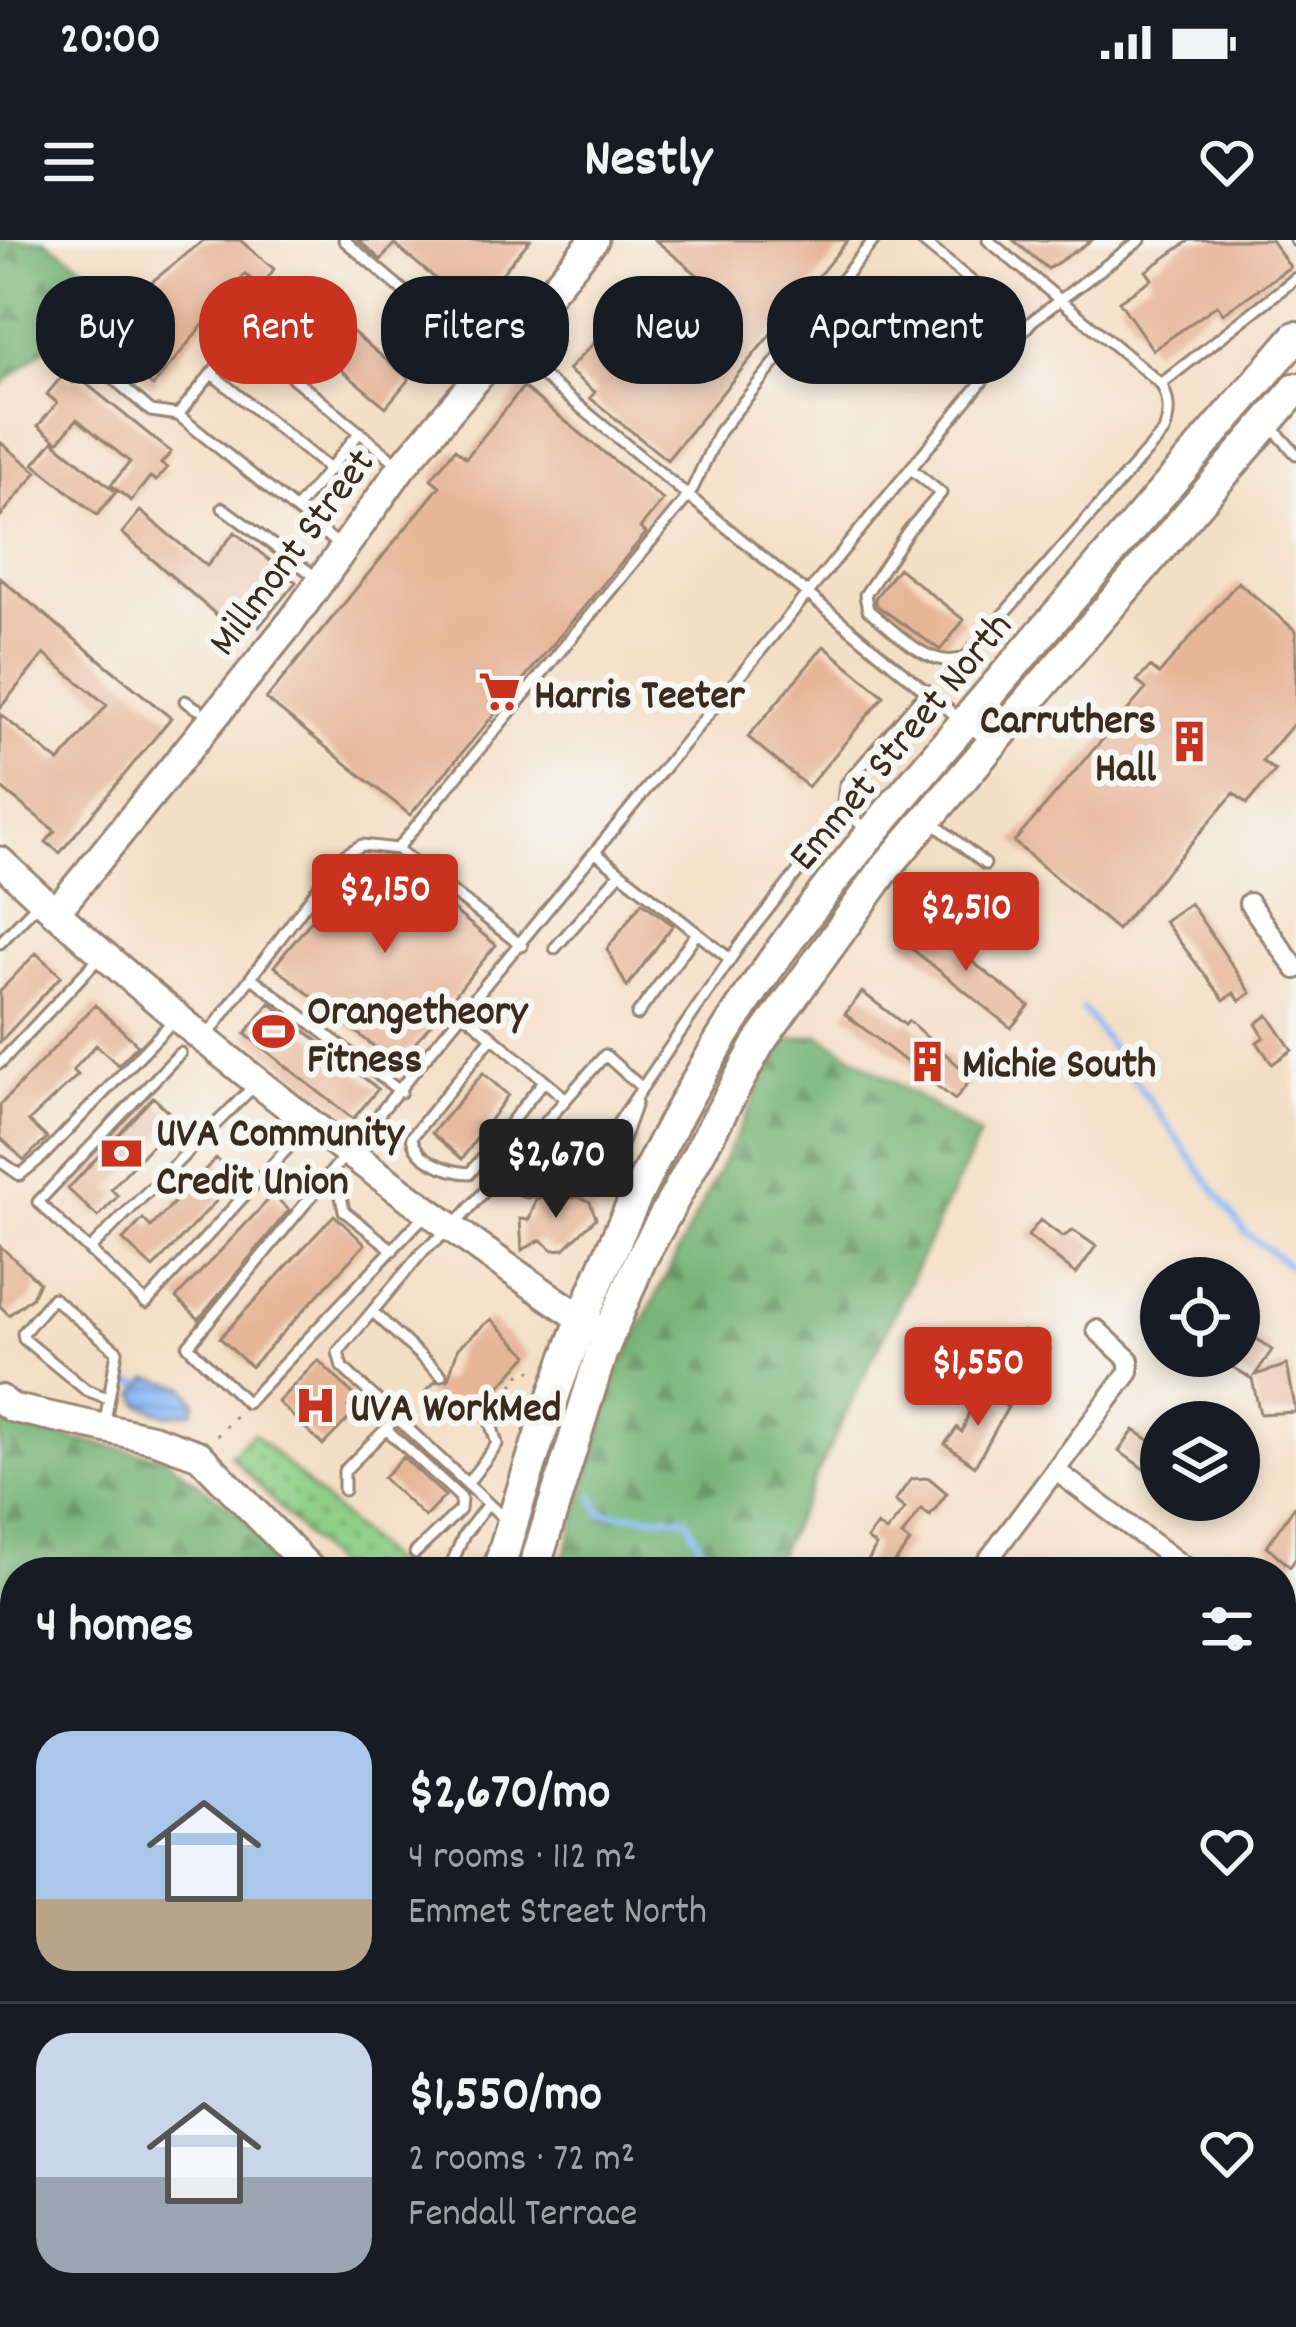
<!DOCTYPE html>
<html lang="en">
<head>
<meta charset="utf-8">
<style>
  body { margin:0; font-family:Dekko,sans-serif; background:#242831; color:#f1f3f6; height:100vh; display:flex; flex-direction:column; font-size:45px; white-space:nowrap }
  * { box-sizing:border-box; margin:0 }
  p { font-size:39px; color:#9ea1a6 }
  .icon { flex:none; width:66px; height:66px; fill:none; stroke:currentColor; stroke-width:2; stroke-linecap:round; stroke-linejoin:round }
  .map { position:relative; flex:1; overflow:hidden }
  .details { position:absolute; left:0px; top:1317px; width:1296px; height:771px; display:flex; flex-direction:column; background:#171b24; border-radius:48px 48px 0 0; box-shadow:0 6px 18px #0003 }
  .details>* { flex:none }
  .guide { position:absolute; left:36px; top:36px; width:1224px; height:108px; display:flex; gap:24px }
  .buttons { position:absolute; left:1140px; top:1017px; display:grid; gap:24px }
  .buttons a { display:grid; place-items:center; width:120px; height:120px; border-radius:50%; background:#171b24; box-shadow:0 6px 18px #0003; font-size:60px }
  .price { position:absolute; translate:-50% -102px; padding:0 27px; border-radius:12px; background:#c8321e; color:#fff; font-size:39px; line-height:78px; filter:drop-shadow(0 3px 6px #0008) }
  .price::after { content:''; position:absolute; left:50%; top:72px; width:36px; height:27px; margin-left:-18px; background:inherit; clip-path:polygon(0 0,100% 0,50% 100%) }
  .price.on { background:#222; color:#fff }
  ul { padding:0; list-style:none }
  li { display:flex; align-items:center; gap:36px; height:300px; padding:0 36px }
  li+li { border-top:3px solid #363941 }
  li span { display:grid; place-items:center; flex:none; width:336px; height:240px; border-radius:36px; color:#555 }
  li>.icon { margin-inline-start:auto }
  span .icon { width:144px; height:144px; fill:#fffc; stroke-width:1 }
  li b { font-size:51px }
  h2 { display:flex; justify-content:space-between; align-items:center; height:144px; padding:0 36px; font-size:51px }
  .pill { padding:0 42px; border-radius:48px; background:#171b24; box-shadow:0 6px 18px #0003; font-size:42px; line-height:108px }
  .pill.on { background:#c8321e; color:#fff }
  .status { display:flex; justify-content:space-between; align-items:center; height:84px; padding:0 60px; background:#171b24; direction:ltr }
  .status svg { height:33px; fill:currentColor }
  header { display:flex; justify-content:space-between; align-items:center; height:156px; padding:0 36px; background:#171b24; font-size:54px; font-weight:700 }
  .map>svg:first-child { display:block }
  .grass { fill:url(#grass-dots); stroke:#657c52; stroke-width:3 }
  .forest { fill:url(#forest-firs); stroke:#576e49; stroke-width:3 }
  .water { fill:url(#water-rules); stroke:#62728a; stroke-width:3 }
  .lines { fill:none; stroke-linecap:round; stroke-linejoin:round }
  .stream { stroke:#8abaf6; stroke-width:6 }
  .building { fill:#e7b598 }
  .lane-casing { stroke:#988472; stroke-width:15 }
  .street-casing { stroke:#988472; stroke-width:24 }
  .secondary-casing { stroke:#988472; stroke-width:33 }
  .primary-casing { stroke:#988472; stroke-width:36 }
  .path { stroke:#988472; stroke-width:3; stroke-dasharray:3 9; stroke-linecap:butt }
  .lane { stroke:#fff; stroke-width:9 }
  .street { stroke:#fff; stroke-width:18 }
  .secondary { stroke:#fff; stroke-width:27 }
  .primary { stroke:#fff; stroke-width:30 }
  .labels { text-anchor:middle; stroke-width:12; stroke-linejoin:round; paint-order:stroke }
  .street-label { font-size:42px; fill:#3b2a1e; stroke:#f6f6f2 }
  .poi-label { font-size:42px; font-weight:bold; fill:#3b2a1e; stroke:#f6f6f2; text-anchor:start }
</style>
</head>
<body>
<div class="status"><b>20:00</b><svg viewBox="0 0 49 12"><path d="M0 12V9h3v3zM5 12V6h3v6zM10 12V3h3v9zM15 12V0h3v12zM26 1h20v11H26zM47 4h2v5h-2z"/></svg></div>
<header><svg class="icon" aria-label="menu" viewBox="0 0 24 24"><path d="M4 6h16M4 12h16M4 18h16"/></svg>Nestly<svg class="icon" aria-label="heart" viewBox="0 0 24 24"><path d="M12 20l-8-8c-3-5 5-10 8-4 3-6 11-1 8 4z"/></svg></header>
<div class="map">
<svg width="1296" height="2087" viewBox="0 0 1296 2087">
  <defs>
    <pattern id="grass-dots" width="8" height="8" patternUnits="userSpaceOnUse" patternTransform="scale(3)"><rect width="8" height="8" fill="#8fcf87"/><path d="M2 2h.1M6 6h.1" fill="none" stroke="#76a86e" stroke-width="1.8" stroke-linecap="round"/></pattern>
    <pattern id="forest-firs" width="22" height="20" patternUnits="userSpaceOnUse" patternTransform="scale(3)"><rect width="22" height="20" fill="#73b274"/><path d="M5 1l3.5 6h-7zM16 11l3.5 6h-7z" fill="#60915f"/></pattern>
    <pattern id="water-rules" width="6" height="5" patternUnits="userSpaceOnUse" patternTransform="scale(3)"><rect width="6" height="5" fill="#8abaf6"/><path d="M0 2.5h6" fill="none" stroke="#7297c7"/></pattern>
  </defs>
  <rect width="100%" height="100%" fill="#f6f6f2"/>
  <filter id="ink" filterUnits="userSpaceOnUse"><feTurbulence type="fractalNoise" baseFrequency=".00833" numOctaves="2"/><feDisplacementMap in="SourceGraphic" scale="24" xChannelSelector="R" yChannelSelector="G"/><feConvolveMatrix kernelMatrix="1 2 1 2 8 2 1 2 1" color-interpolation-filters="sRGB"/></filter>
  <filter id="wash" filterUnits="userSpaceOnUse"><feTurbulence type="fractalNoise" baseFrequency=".004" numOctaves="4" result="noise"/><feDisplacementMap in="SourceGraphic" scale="48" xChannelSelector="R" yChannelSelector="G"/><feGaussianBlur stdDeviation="2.7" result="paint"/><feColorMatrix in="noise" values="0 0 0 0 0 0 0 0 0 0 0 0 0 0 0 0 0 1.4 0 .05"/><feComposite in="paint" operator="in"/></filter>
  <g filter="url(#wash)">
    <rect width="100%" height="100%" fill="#f4dfc6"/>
    <path class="grass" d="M253 1193 401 1332H340L230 1215Z"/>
    <path class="forest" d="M0 0H45L116 48 0 146Z
      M819 795 980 895 770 1332H560L619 1130 784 800Z
      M0 1176 18 1188 163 1217 241 1276 287 1332H15V1359L0 1345Z"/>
    <path class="water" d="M149 1138 185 1146 196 1163 192 1172 167 1175 140 1164 136 1153Z"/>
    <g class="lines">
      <path class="stream" d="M1083 769 1245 992 1296 1031
        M121 1141 140 1144
        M594 1256 600 1273 686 1278 703 1311"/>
    </g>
    <g id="blocks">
      <path class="building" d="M204 0H240L274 29 261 48 245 34 153 146 99 100 134 56Z
        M358 0H530L472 69 394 4 381 20Z
        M655 0H848L667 220 590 158 595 152 568 130 628 67 666 98 686 73 676 64 699 36Z
        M1013 0H1092L1048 29Z
        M1190 0H1271L1290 27 1223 74 1217 65 1153 110 1119 61 1152 39 1146 31Z
        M329 72 409 139 386 167 305 100Z
        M63 135 73 143 78 137 171 212 161 224 167 228 156 241 150 237 131 261 111 245 130 222 77 179 58 202 38 186 57 163 47 154Z
        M523 147 663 260 640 288 646 293 410 575 266 459 440 246 431 239 455 209 466 218Z
        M53 201 116 252 97 275 34 224Z
        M0 202 37 232 0 277Z
        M140 271 207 326 235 292 296 342 259 387 232 365 221 379 122 293Z
        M898 328 964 380 940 410 876 365 875 358Z
        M0 338 171 478 60 613 46 602 55 591 0 547V474L59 522 107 465 44 414 0 468Z
        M1238 342 1296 391V481L1262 521 1275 531 1247 564 1234 553 1117 690 1014 602 1146 449 1137 441 1150 427 1159 434Z
        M824 406 884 456 808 547 748 497Z
        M389 617 496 705 397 825 274 726 363 618Z
        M642 662 673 685 627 747 607 709Z
        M1190 663 1251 753 1240 761 1234 753 1224 760 1164 681Z
        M919 680 1029 766 1011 788 902 701Z
        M36 713 61 736 0 802V751Z
        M862 752 905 785 909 781 972 838 955 860 845 774Z
        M270 763 378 849 353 879 245 794Z
        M95 765 138 805 118 825 96 805 73 830 78 835 29 881 47 898 24 920 0 897V865Z
        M1268 775 1292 810 1272 824 1257 802 1264 797 1256 784Z
        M483 833 508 855 462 919 432 893Z
        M153 857 176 879 111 949 118 956 98 977 68 949Z
        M216 918 238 938 153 1028 123 1000 143 979 151 987Z
        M560 953 562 959 580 957 590 962 596 978 564 1009 553 1010 541 1000 522 1010 520 979 529 980 536 959Z
        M273 955 289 970 199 1079 176 1058Z
        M334 975 365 1004 251 1127 220 1098Z
        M1040 980 1063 997 1073 990 1096 1006 1076 1034 1028 996Z
        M0 1006 39 1042 32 1057 9 1075 0 1066Z
        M491 1079 528 1115 493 1154 489 1150 482 1159 469 1160V1172L458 1182 451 1175 445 1181 428 1165 434 1160 425 1152 435 1142 448 1140 458 1108Z
        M1239 1086 1272 1110 1255 1135 1287 1125 1296 1172 1260 1174 1252 1139 1215 1116H1239Z
        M1024 1091 1050 1109 1025 1142 1007 1129 1013 1121 1006 1116Z
        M318 1120 357 1158 348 1167 354 1173 323 1205 278 1162Z
        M986 1154 1008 1167 975 1226 945 1204 957 1188 962 1192 972 1163 979 1164Z
        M1134 1190 1161 1208V1222L1152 1235 1119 1211Z
        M403 1217 445 1256 425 1277 383 1238Z
        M929 1238 947 1253 930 1276 921 1269 902 1296 910 1302 892 1326 879 1332 867 1323 876 1306 867 1299 877 1285 886 1292 905 1269 895 1261 911 1239Z
        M1296 1264V1318L1290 1327 1267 1306Z
        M0 1568 15 1577V1865L0 1857Z"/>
    </g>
  </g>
  <g filter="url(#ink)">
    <use href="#blocks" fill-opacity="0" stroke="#988472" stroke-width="3"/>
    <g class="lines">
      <defs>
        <path id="lane" d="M344 0 486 121
          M921 0 1027 87
          M1295 0 1296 1
          M242 96 261 76 288 94 272 120
          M506 106 989 503
          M92 120 151 171 178 175
          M212 134 330 230
          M1161 144 1296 38
          M1271 186 1296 214
          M911 229 941 253 908 291 865 355 868 370C896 391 931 433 966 417L1164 192C1170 174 1170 160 1161 144L988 0
          M223 268 316 337
          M296 269 360 192
          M339 305 178 175 242 96 398 224
          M185 461 198 469
          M842 568 867 590
          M932 582 985 624
          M397 609 690 254 719 192 874 0
          M597 614 730 719
          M0 703 38 663
          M555 708 620 633
          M251 737 401 852
          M465 774 566 859
          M637 775 697 693
          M207 796 341 617 362 605 397 609 522 706
          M492 797 412 897C415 920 449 932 470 933L544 841
          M180 813 38 962 146 1063 308 886
          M0 823 99 718
          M513 918 605 902 740 705 841 577 845 545 927 450
          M0 921 20 935 43 916 173 781
          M336 933 344 971 393 1010
          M497 937 527 952 612 931 636 863
          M425 975 247 1163 188 1106 1032 81 1140 0
          M90 1009 256 844
          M373 1072 441 1135
          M105 1157 86 1150 24 1099 23 1093 53 1058 117 1111 105 1182
          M386 1189 461 1258 460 1270 415 1313
          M467 1244 497 1204 490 1181 476 1166
          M344 1250V1231L389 1186
          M507 1281 342 1127 338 1112 424 1010 452 988 605 815 641 847
          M448 1332 464 1295 488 1264
          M0 1406 15 1419
          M34 2087 41 2073"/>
        <path id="street" d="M1249 663 1296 729
          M1055 1230 1191 1332
          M979 1332 1129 1132V1120L1097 1090
          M1281 1396 1296 1406
          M1281 1759 1296 1770
          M909 2073 923 2087
          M1245 2073 1261 2087"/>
        <path id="secondary" d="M0 621C185 795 389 949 600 1091
          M55 673 292 381 402 227 594 0
          M0 1159 12 1168 154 1199 199 1215 313 1332
          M0 2012 15 2019
          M122 2073 150 2087"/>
        <path id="primary" d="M498 1332C549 1152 609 992 703 830 783 691 890 570 994 448 1095 331 1195 213 1296 97
          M533 1332 601 1114 640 1021 759 803 887 626 1296 149
          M284 2087 288 2073
          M319 2087 323 2073"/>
      </defs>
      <use href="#lane" class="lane-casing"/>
      <use href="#street" class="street-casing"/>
      <use href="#secondary" class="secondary-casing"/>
      <use href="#primary" class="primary-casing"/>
      <path class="path" d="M522 1176 511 1165 510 1148 521 1133 536 1129
        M217 1196 239 1172
        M0 1868 15 1877
        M0 1930 15 1903"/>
      <use href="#lane" class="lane"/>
      <use href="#street" class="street"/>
      <use href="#secondary" class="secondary"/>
      <use href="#primary" class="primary"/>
    </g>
  </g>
  <defs>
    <symbol id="supermarket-bare" viewBox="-9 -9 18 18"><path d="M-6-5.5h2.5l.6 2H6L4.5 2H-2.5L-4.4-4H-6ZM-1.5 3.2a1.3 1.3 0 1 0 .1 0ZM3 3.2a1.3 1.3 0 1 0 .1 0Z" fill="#c8321e" stroke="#f6f6f2" stroke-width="2.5" paint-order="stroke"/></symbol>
    <symbol id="building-bare" viewBox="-9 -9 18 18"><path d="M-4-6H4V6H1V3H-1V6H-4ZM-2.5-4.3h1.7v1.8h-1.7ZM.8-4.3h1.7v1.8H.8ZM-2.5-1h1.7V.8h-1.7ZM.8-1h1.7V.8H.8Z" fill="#c8321e" stroke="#f6f6f2" stroke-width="2.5" paint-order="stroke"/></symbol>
    <symbol id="stadium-bare" viewBox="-9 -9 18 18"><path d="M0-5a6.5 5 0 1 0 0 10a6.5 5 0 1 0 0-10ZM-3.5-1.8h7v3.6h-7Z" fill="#c8321e" stroke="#f6f6f2" stroke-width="2.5" paint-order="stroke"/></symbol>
    <symbol id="bank-bare" viewBox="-9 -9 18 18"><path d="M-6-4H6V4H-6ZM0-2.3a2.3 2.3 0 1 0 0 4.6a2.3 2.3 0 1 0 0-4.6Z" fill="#c8321e" stroke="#f6f6f2" stroke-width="2.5" paint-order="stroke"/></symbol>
    <symbol id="hospital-bare" viewBox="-9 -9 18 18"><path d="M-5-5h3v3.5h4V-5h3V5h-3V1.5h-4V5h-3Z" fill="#c8321e" stroke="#f6f6f2" stroke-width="2.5" paint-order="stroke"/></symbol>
  </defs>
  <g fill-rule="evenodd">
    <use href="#supermarket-bare" x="470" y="422" width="59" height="59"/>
    <use href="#building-bare" x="1160" y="472" width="59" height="59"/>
    <use href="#stadium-bare" x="244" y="762" width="59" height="59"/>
    <use href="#building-bare" x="898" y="792" width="59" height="59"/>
    <use href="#bank-bare" x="92" y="884" width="59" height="59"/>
    <use href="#hospital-bare" x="286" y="1136" width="59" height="59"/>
  </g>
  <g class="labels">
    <g class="street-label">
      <text transform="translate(289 310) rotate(-53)" y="15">Millmont Street</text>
      <text transform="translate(898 499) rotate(-50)" y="15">Emmet Street North</text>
    </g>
    <g class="poi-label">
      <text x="534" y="467">Harris Teeter</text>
      <text x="1156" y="492" text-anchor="end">Carruthers<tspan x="1156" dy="48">Hall</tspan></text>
      <text x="307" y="783">Orangetheory<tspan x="307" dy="48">Fitness</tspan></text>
      <text x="962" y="836">Michie South</text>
      <text x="156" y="905">UVA Community<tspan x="156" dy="48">Credit Union</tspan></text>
      <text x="350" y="1180">UVA WorkMed</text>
    </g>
  </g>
</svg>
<div class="buttons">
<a><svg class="icon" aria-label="locate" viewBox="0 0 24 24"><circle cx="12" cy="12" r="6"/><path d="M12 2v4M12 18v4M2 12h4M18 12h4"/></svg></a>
<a><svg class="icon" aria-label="layers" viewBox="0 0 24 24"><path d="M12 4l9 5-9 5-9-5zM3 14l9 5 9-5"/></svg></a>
</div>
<b class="price" style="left:385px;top:716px">$2,150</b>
<b class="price" style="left:966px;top:734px">$2,510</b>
<b class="price on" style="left:556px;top:981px">$2,670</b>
<b class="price" style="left:978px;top:1189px">$1,550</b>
<div class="guide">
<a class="pill">Buy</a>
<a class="pill on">Rent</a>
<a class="pill">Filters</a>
<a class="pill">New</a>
<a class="pill">Apartment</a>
</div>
<section class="details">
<h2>4 homes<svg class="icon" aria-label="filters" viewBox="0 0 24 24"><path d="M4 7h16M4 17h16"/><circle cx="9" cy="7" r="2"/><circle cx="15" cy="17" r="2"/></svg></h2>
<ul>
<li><span style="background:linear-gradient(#a9c7e8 70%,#b9a48a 0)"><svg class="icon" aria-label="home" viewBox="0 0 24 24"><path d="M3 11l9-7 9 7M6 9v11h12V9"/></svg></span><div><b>$2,670/mo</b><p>4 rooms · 112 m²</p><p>Emmet Street North</p></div><svg class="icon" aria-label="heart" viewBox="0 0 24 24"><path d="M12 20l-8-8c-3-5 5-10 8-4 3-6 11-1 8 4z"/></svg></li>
<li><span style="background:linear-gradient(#c9d6e8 60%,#9aa5b1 0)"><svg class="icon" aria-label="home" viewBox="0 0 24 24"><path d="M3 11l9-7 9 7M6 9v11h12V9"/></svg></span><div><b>$1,550/mo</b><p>2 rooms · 72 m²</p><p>Fendall Terrace</p></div><svg class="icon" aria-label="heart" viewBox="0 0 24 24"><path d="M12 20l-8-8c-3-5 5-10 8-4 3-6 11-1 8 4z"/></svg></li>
</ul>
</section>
</div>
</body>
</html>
